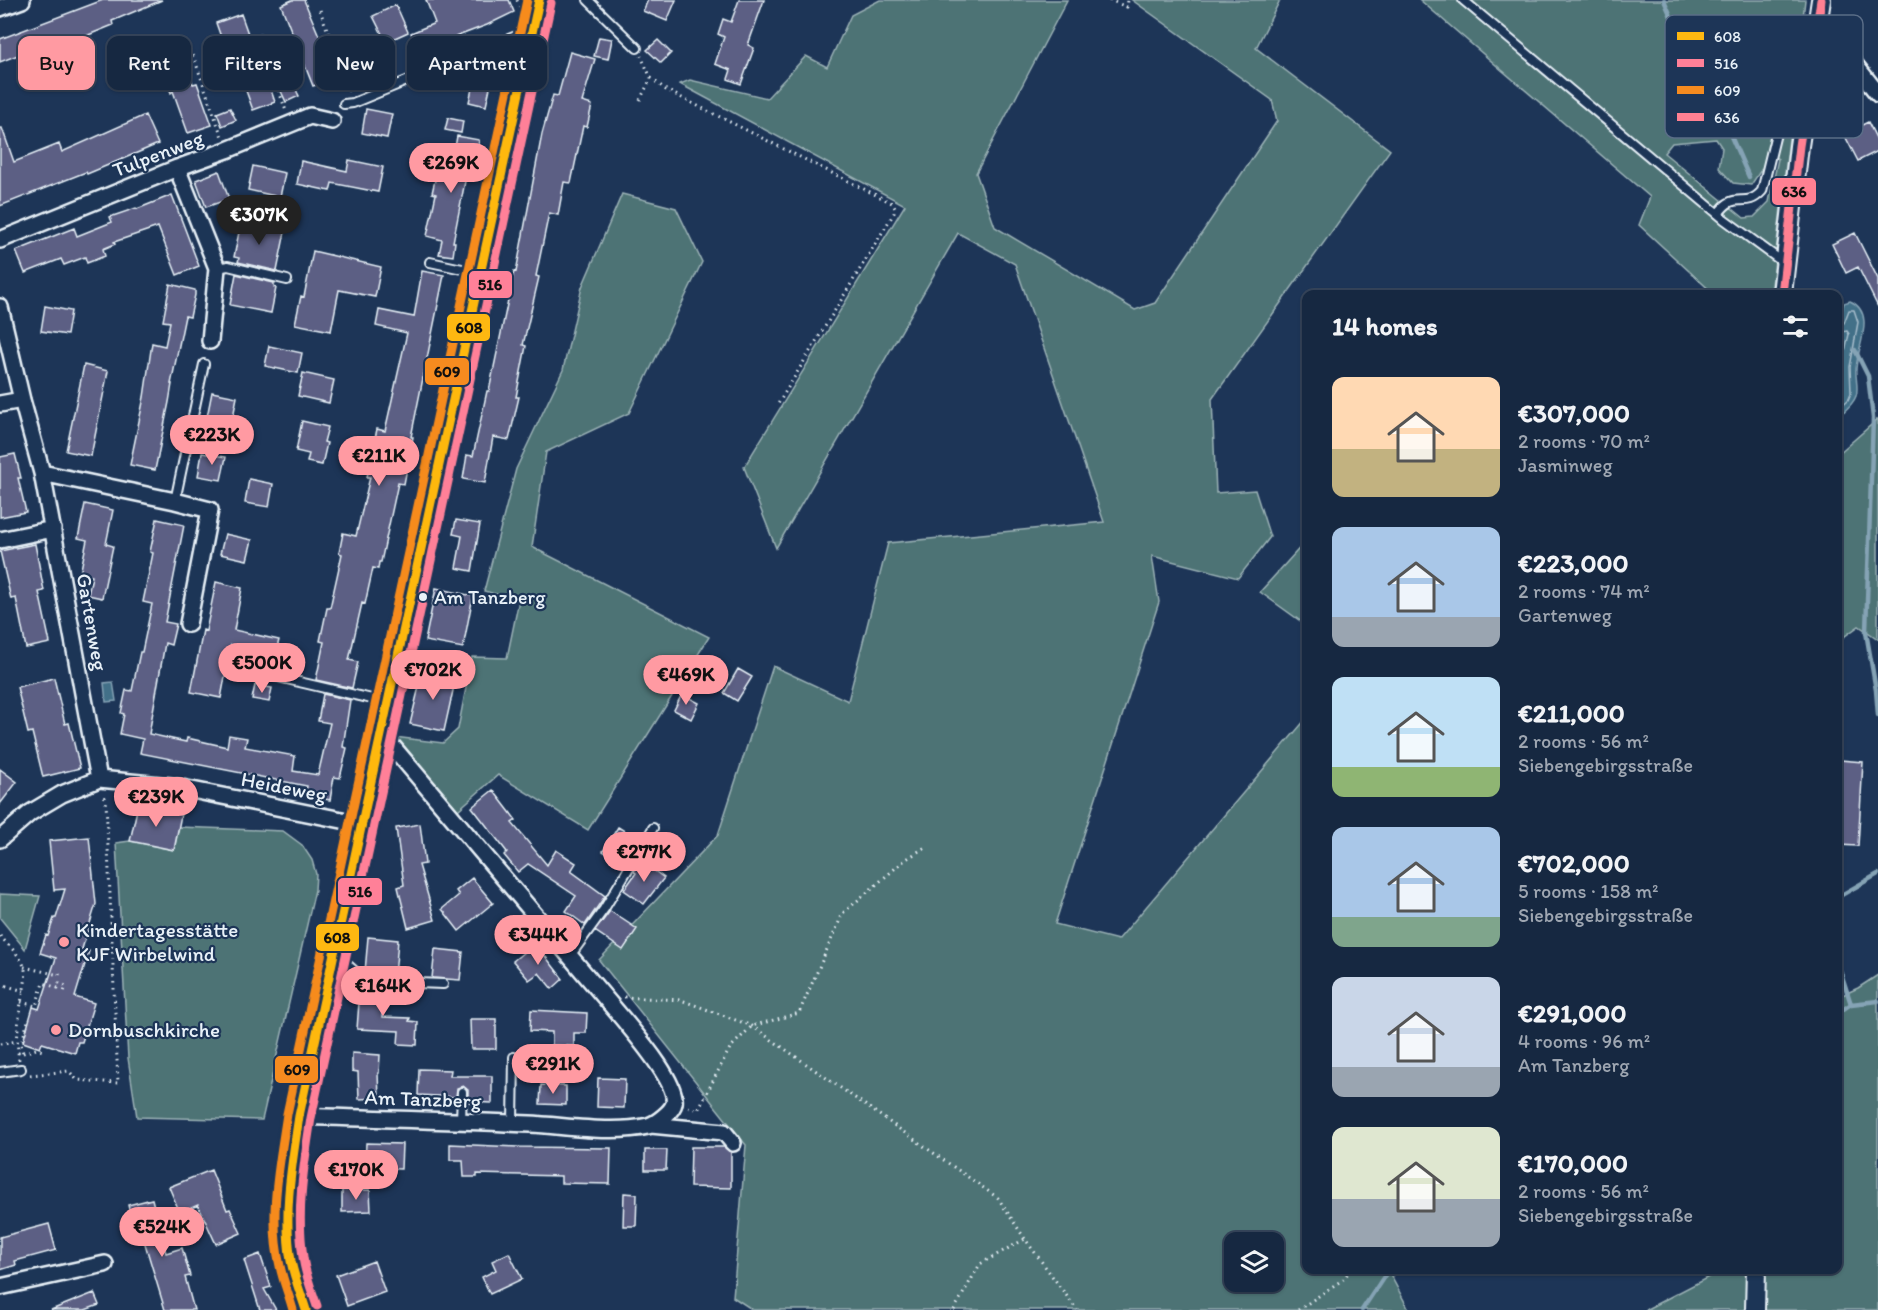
<!DOCTYPE html>
<html lang="en">
<head>
<meta charset="utf-8">
<style>
  body { margin:0; font-family:Itim,sans-serif; background:#1f3048; color:#f1f3f6; height:100vh; display:flex; flex-direction:column; font-size:22px; white-space:nowrap }
  * { box-sizing:border-box; margin:0 }
  p { font-size:20px; color:#9ea6b1 }
  .icon { flex:none; width:33px; height:33px; fill:none; stroke:currentColor; stroke-width:2; stroke-linecap:round; stroke-linejoin:round }
  .map { position:relative; flex:1; overflow:hidden }
  .panel { position:absolute; left:1302px; top:290px; width:540px; height:984px; display:flex; flex-direction:column; background:#162841; border-radius:12px; box-shadow:0 2px 4px #0004,0 0 0 2px #35445a }
  .panel>* { flex:none }
  .banner { position:absolute; left:18px; top:36px; width:570px; height:54px; display:flex; gap:12px }
  .buttons { position:absolute; left:1224px; top:1232px; display:grid; gap:12px }
  .buttons a { display:grid; place-items:center; width:60px; height:60px; border-radius:12px; background:#162841; box-shadow:0 2px 4px #0004,0 0 0 2px #35445a; font-size:30px }
  .price { position:absolute; translate:-50% -51px; padding:0 14px; border-radius:21px; background:#ff9aa2; color:#111; font-size:20px; line-height:39px; filter:drop-shadow(0 2px 3px #0008) }
  .price::after { content:''; position:absolute; left:50%; top:36px; width:18px; height:14px; margin-left:-9px; background:inherit; clip-path:polygon(0 0,100% 0,50% 100%) }
  .price.selected { background:#222; color:#fff }
  ul { padding:0; list-style:none }
  li { display:flex; align-items:center; gap:18px; height:150px; padding:0 30px }
  li span { display:grid; place-items:center; flex:none; width:168px; height:120px; border-radius:12px; color:#555 }
  li>.icon { margin-inline-start:auto }
  span .icon { width:72px; height:72px; fill:#fffc; stroke-width:1 }
  li b { font-size:26px }
  h2 { display:flex; justify-content:space-between; align-items:center; height:72px; padding:0 30px; font-size:26px }
  .chip { padding:0 21px; border-radius:12px; background:#162841; box-shadow:0 2px 4px #0004,0 0 0 2px #35445a; font-size:21px; line-height:54px }
  .chip.selected { background:#ff9aa2; color:#111 }
  .map>svg:first-child { display:block }
  .green { fill:#4e7375; stroke:#9bb2b6; stroke-width:1.5; fill-rule:evenodd }
  .water { fill:#436f88; stroke:#85a3b5; stroke-width:1.5 }
  .lines { fill:none; stroke-linecap:round; stroke-linejoin:round }
  .shore { stroke:#a6bdcb; stroke-width:1.5 }
  .stream { stroke:#85a3b5; stroke-width:4.5 }
  .building { fill:#5c5f84; stroke:#e8f1f8; stroke-width:1.5 }
  .service-casing { stroke:#e8f1f8; stroke-width:12 }
  .minor-casing { stroke:#e8f1f8; stroke-width:20 }
  .tertiary-casing { stroke:#e8f1f8; stroke-width:22 }
  .path { stroke:#e8f1f8; stroke-width:3; stroke-dasharray:1.5 4.5; stroke-linecap:butt }
  .service { stroke:#1d3557; stroke-width:8 }
  .minor { stroke:#1d3557; stroke-width:15 }
  .tertiary { stroke:#1d3557; stroke-width:18 }
  .bus-1-casing { stroke:#1d3557; stroke-width:14 }
  .bus-2-casing { stroke:#1d3557; stroke-width:14 }
  .bus-3-casing { stroke:#1d3557; stroke-width:14 }
  .bus-4-casing { stroke:#1d3557; stroke-width:14 }
  .bus-1 { stroke:#feb811; stroke-width:9 }
  .bus-2 { stroke:#ff8098; stroke-width:9 }
  .bus-3 { stroke:#f68b1f; stroke-width:9 }
  .bus-4 { stroke:#ff8092; stroke-width:9 }
  .bus-dot { fill:#e8f1f8; stroke:#1d3557; stroke-width:2 }
  .poi-dot { fill:#ff9aa2; stroke:#1d3557; stroke-width:2 }
  .labels { text-anchor:middle; stroke-width:4.5; stroke-linejoin:round; paint-order:stroke }
  .bus-label { font-size:20px; fill:#e8f1f8; stroke:#1d3557; text-anchor:start }
  .street-label { font-size:21px; fill:#e8f1f8; stroke:#1d3557 }
  .poi-label { font-size:21px; fill:#e8f1f8; stroke:#1d3557; text-anchor:start }
  .key { fill:#1d3557; stroke:#5a6d87; stroke-width:1.5 }
  .key-label { font-size:16px; fill:#e8f1f8 }
  .line-badge { stroke:#1d3557; stroke-width:2 }
  .pale-badge-label { font-size:16px; text-anchor:middle; font-weight:bold; fill:#111 }
</style>
</head>
<body>
<div class="map">
<svg width="1878" height="1310" viewBox="0 0 1878 1310">
  <rect width="100%" height="100%" fill="#1d3557"/>
  <filter id="ink" filterUnits="userSpaceOnUse"><feTurbulence type="fractalNoise" baseFrequency=".0167" numOctaves="2"/><feDisplacementMap in="SourceGraphic" scale="12" xChannelSelector="R" yChannelSelector="G"/><feConvolveMatrix kernelMatrix="1 2 1 2 8 2 1 2 1" color-interpolation-filters="sRGB"/></filter>
  <g filter="url(#ink)">
    <path class="green" d="M880 0H1067L976 173 995 227 1135 310 1155 303 1277 121 1272 100 1132 0H1280L1256 48 1390 150 1212 399 1216 493 1255 490 1270 537 1238 578 1152 556 1159 602 1055 924 1118 940 1306 719V1269H1403L1391 1276 1409 1310H753L733 1297 746 1145 599 960 718 835 773 666 848 701 888 543 1104 522 1015 264 958 233 776 548 744 467 905 205 680 84 690 80 767 98 806 56 827 67 851 15ZM1234 1242H1274V1281H1234Z
      M1420 0H1805L1771 294H1714L1639 225 1650 197ZM1716 139 1722 148 1719 168 1733 183 1751 185 1771 155 1778 159 1769 202 1754 217 1744 218 1664 153 1672 143Z
      M622 194 676 208 702 262 629 413 546 452 532 547 709 637 588 830 498 775 458 810 394 737 443 743 458 729 472 657 507 658 519 600 484 591 516 469 563 370 582 287Z
      M1878 419V639L1859 626 1838 641V454Z
      M1306 541V625L1260 592Z
      M179 827 283 831 302 845 312 860 316 874 315 890 262 1120 137 1117 128 1058 116 843 130 841 174 850Z
      M0 894 40 896 25 949 0 918Z
      M1878 975V1310H1645L1724 1269H1838V997L1858 988Z"/>
    <path class="water" d="M1850 301C1877 313 1857 347 1856 369 1855 377 1859 388 1856 396 1853 405 1844 411 1838 417V320L1840 319 1844 303Z
      M113 682 116 701 106 702 104 683Z"/>
    <g class="lines">
      <path class="shore" d="M1838 325 1844 323 1849 310H1854L1858 322 1850 367 1851 393 1848 400 1838 409
        M1838 333 1847 331 1849 334 1842 366 1843 392 1838 399"/>
      <path class="stream" d="M1664 0 1679 35 1714 98 1749 177
        M1855 350 1868 376 1873 418 1866 632 1876 690 1878 715
        M1838 897 1878 874
        M1838 964 1851 1004 1838 1013
        M1851 1004 1878 1001
        M1362 1310 1389 1269"/>
    </g>
    <path class="building" d="M103 0H162L112 21 113 25 81 38 83 43 56 53 60 65 45 71 36 48 0 62V39Z
      M292 0H304L320 38 322 37 338 77 313 86 281 5Z
      M426 0H509L514 12 487 25 418 51 411 33 435 23Z
      M648 0H676L667 21 643 11Z
      M739 0H764L748 45 754 48 741 84 728 79 731 70 715 64 724 37 718 34 723 19 731 22Z
      M396 5 408 32 386 42 373 16Z
      M241 14 257 59 260 58 275 102 253 110 237 66 232 68 216 23Z
      M599 37 612 39 608 59 594 56Z
      M176 38 193 84 197 83 212 125 188 133 173 91 171 93 154 47Z
      M658 40 671 53 661 63 647 50Z
      M570 52 595 59 582 102 592 105 587 127 583 126 571 183 564 182 558 215 549 213 536 276 539 277 523 345 526 346 516 397H519L509 440 493 437 485 483 463 479 467 455 473 456 487 391H489L514 271 516 272 542 134 553 95 558 96Z
      M476 71 493 74 486 106 469 102Z
      M293 84 299 96 286 102 280 89Z
      M230 108 236 120 222 126 217 113Z
      M366 109 392 114 387 138 362 133Z
      M145 115 158 144 87 174 86 172 0 206V128H2L14 162 59 144 62 152Z
      M448 118 463 121 461 133 445 130Z
      M1868 122 1878 142V151L1858 161 1844 134Z
      M457 136 479 140 476 162 469 161 453 242H455L453 256 439 254 442 240 427 236 436 194 432 193 438 167 451 170Z
      M349 160 383 167 378 192 332 183 330 191 297 184 301 161 347 171Z
      M253 166 285 173 280 197 248 190Z
      M219 171 229 199 206 207 196 180Z
      M172 195 199 266 177 275 158 227 114 242 115 244 103 249 105 256 87 263 85 257 64 265 61 259 25 273 16 251 74 228 77 236 112 222 110 217 136 208 137 209Z
      M241 222 285 232 277 271 238 262 239 258 234 257Z
      M1855 233 1878 279V307L1858 267 1846 273 1832 244Z
      M313 251 381 267 375 297 339 290 331 331 295 324 301 296 304 297Z
      M422 271 444 275 411 437H413L404 484 398 483 381 562H379L378 569 373 568 365 604 362 603 349 660 358 662 352 688 316 680 324 642 320 641 327 608H330L342 554 339 553 343 533 356 536 370 477H367L377 429 385 431 407 333 376 326 379 310 414 317Z
      M236 274 274 283V287L276 288 271 313 230 305Z
      M170 284 195 290V295L190 317 185 316 171 384H172L169 402 155 470 130 465 144 397 152 343 165 346 170 322 163 321Z
      M45 306 71 311 67 335 41 331Z
      M269 346 302 353 298 373 265 366Z
      M84 365 108 371 91 456 66 451Z
      M303 373 334 380 329 403 298 396Z
      M212 392 237 397 230 432 205 427Z
      M302 421 328 427 324 442 327 443 322 465 307 462 309 454 296 451Z
      M202 453 226 457 221 480 198 476Z
      M15 454 21 478H18L26 512 0 517V457Z
      M249 479 273 484 269 507 245 503Z
      M85 504 113 510 106 544 113 546 102 598 88 595 92 576 80 574 87 540 78 538Z
      M157 519 184 525 165 622 176 624 171 645 165 643 149 734 186 742 187 738 227 747 229 735 247 738 245 747 295 756 293 771 318 775 330 723 318 721 323 694 350 700 343 747 347 748 340 778 334 777 330 800 305 795 307 786 140 753 143 739 120 734 124 714 121 713 126 690 132 691 140 652H142L152 604 143 602 153 553 150 552Z
      M456 520 480 524 472 571 456 568 462 536 453 534Z
      M225 534 252 540 247 560 220 554Z
      M35 544 44 591 39 592 50 643 26 648 16 598 11 599 0 551Z
      M216 582 242 588 234 630 279 640 275 655 231 645 221 698 191 692 203 630 206 631Z
      M436 588 473 596 463 648 425 641Z
      M738 669 752 677 737 701 724 693Z
      M423 670 456 677 444 731 410 724Z
      M54 678 65 724 69 723 80 768 43 777 32 732 28 733 17 687Z
      M255 685 272 688 269 702 252 699Z
      M682 694 699 703 691 719 674 710Z
      M1840 760 1863 762 1858 846 1838 845Z
      M0 769 17 782 0 804Z
      M493 790 516 820 512 823 547 865 556 850 576 863 571 871 605 896 585 925 566 911 576 896 528 864 518 872 504 855 507 852 472 807Z
      M138 805 181 815 174 850 130 841Z
      M420 824 425 864 419 865 435 920 408 928 398 887 404 885 396 828Z
      M618 827 639 840 624 865 603 851Z
      M89 837 96 904 82 949 89 951 75 997 94 1003 82 1042H78L75 1053 42 1043 40 1048 23 1042 33 1007 39 1009 56 958 40 953 46 935 48 936 54 918H56L65 889 54 890 49 841Z
      M640 860 664 878 644 904 624 890 636 873 634 872Z
      M472 878 493 903 459 931 442 909 459 895 456 891Z
      M610 911 637 929 623 950 595 931Z
      M368 937 398 940 395 976 368 975 365 972Z
      M535 943 563 979 552 989 539 973 529 980 513 961Z
      M435 949 463 952 460 980 432 978Z
      M364 986 384 988 382 1017 410 1018 409 1021 418 1022 417 1045 398 1044 399 1031 357 1029 360 989H363Z
      M531 1010 587 1013 586 1033H574V1046L552 1045V1032L530 1031Z
      M470 1019H496V1049H471Z
      M352 1053 380 1055 379 1073H378L379 1098 359 1099 358 1072 352 1071Z
      M419 1069 451 1070 450 1076H492V1103L468 1102V1090L463 1086 457 1088 456 1097 418 1095Z
      M598 1078 625 1079 624 1108 597 1107Z
      M541 1085 566 1086V1105L540 1104Z
      M366 1143 402 1144 401 1169 365 1168Z
      M450 1144 518 1147 611 1148 610 1184 561 1183V1176L477 1174V1177H464L463 1160H450Z
      M691 1147H724L731 1152V1188L690 1187Z
      M645 1150H667L666 1170H645Z
      M211 1170 227 1210 230 1209 241 1233 216 1244 198 1205 180 1213 169 1187Z
      M342 1190H370L371 1211 342 1212Z
      M624 1193 637 1194 636 1226H623Z
      M152 1199 166 1253 182 1248 190 1276 185 1277 194 1310H165L143 1237 136 1239 128 1205Z
      M49 1224 56 1250 15 1261 16 1265 0 1270V1237Z
      M509 1253 522 1279 490 1294 482 1277 496 1270 492 1261Z
      M260 1254 271 1287 264 1289 276 1310H260L244 1260Z
      M374 1261 385 1292 347 1306 336 1275Z
      M94 1293 99 1305 85 1310H51Z"/>
    <g class="lines">
      <defs>
        <path id="service" d="M588 0 637 48
          M1463 0 1724 219 1784 263
          M344 104 353 103 516 36 531 37
          M1718 214C1736 188 1744 211 1762 191L1779 121 1780 92
          M430 262 481 273
          M217 268 228 266 287 280
          M175 501 204 364
          M265 674 389 703
          M570 956 604 909 653 828
          M332 958 342 960 366 981 443 984
          M0 1072 21 1069
          M461 1121 462 1092
          M513 1123 514 1057"/>
        <path id="minor" d="M0 8 22 0
          M1816 29 1829 32 1878 94
          M177 168 217 268 210 341
          M0 240 177 168 227 150 310 116 332 121
          M0 307 22 400 42 473 99 779
          M0 404 22 400
          M42 473 175 501 210 510 188 624
          M0 540 53 529
          M0 839 30 813 62 794 99 779 172 786 362 824
          M299 1116C376 1119 453 1120 530 1124 568 1126 612 1134 648 1126 656 1124 673 1111 674 1103 678 1083 636 1035 623 1019L382 734
          M651 1125 724 1132 733 1143
          M0 1287 105 1264
          M306 1310 291 1262 288 1230V1191L299 1116 331 961 389 703 539 0"/>
        <path id="tertiary" d="M1782 294 1799 146 1821 0
          M1755 1310 1756 1269"/>
      </defs>
      <use href="#service" class="service-casing"/>
      <use href="#minor" class="minor-casing"/>
      <use href="#tertiary" class="tertiary-casing"/>
      <path class="path" d="M517 0 521 10
        M1109 0 1127 7 1128 0
        M320 10 350 93
        M259 34 286 111
        M193 55 222 137
        M651 78 666 90 892 203 895 208 894 213 778 404
        M640 100 651 78 641 56
        M0 936C7 944 20 955 24 966 28 978 23 991 21 1003 18 1022 16 1041 19 1060
        M24 967 59 975 60 969
        M0 984 24 991
        M624 997 681 1000 752 1026 998 1198 1025 1239
        M21 1002 36 1006 43 983 58 988 59 983 66 986 64 992
        M0 1044 17 1041
        M18 1053H23L21 1044 29 1018
        M23 1053 36 1049 43 1051V1048
        M30 1075 69 1071 77 1080 118 1083 106 801 104 795
        M688 1107 698 1110 730 1048 752 1026 799 1013 843 913 905 860 927 846
        M954 1310 980 1264 1025 1239 1077 1310
        M1298 1310 1345 1278 1350 1269"/>
      <use href="#service" class="service"/>
      <use href="#minor" class="minor"/>
      <use href="#tertiary" class="tertiary"/>
      <defs>
        <path id="bus-1" d="M306 1310C301 1294 294 1277 291 1261 283 1212 292 1164 299 1116L539 0"/>
        <path id="bus-2" d="M317 1306C312 1291 305 1274 303 1257 296 1210 304 1165 311 1118L551 3"/>
        <path id="bus-3" d="M293 1310C289 1295 283 1281 280 1266 268 1217 280 1162 287 1114L527 0"/>
        <path id="bus-4" d="M1782 294 1799 146 1821 0"/>
      </defs>
      <use href="#bus-1" class="bus-1-casing"/>
      <use href="#bus-2" class="bus-2-casing"/>
      <use href="#bus-3" class="bus-3-casing"/>
      <use href="#bus-4" class="bus-4-casing"/>
      <use href="#bus-1" class="bus-1"/>
      <use href="#bus-2" class="bus-2"/>
      <use href="#bus-3" class="bus-3"/>
      <use href="#bus-4" class="bus-4"/>
    </g>
  </g>
  <circle class="bus-dot" cx="423" cy="597" r="5"/>
  <g class="poi-dot">
    <circle cx="64" cy="942" r="6"/>
    <circle cx="56" cy="1030" r="6"/>
  </g>
  <g class="labels">
    <g class="bus-label">
      <text x="434" y="604">Am Tanzberg</text>
    </g>
    <g class="street-label">
      <text transform="translate(158 154) rotate(-21)" y="7">Tulpenweg</text>
      <text transform="translate(92 622) rotate(80)" y="7">Gartenweg</text>
      <text transform="translate(284 787) rotate(11)" y="7">Heideweg</text>
      <text transform="translate(423 1099) rotate(2)" y="7">Am Tanzberg</text>
    </g>
    <g class="poi-label">
      <text x="76" y="937">Kindertagesstätte<tspan x="76" dy="24">KJF Wirbelwind</tspan></text>
      <text x="68" y="1037">Dornbuschkirche</text>
    </g>
  </g>
  <rect x="1665" y="15" width="198" height="123" rx="9" class="key"/>
  <rect x="1677" y="32" width="27" height="8" fill="#feb811"/>
  <rect x="1677" y="59" width="27" height="8" fill="#ff8098"/>
  <rect x="1677" y="86" width="27" height="8" fill="#f68b1f"/>
  <rect x="1677" y="113" width="27" height="8" fill="#ff8092"/>
  <g class="key-label">
    <text x="1714" y="42">608</text>
    <text x="1714" y="69">516</text>
    <text x="1714" y="96">609</text>
    <text x="1714" y="123">636</text>
  </g>
  <g class="line-badge">
    <rect x="1771" y="177" width="46" height="29" rx="6" fill="#ff8092"/>
    <rect x="468" y="270" width="45" height="29" rx="6" fill="#ff8098"/>
    <rect x="446" y="313" width="45" height="29" rx="6" fill="#feb811"/>
    <rect x="424" y="357" width="46" height="29" rx="6" fill="#f68b1f"/>
    <rect x="337" y="877" width="46" height="29" rx="6" fill="#ff8098"/>
    <rect x="315" y="923" width="45" height="29" rx="6" fill="#feb811"/>
    <rect x="274" y="1055" width="45" height="29" rx="6" fill="#f68b1f"/>
  </g>
  <g class="pale-badge-label">
    <text x="1794" y="197">636</text>
    <text x="490" y="290">516</text>
    <text x="469" y="333">608</text>
    <text x="447" y="377">609</text>
    <text x="360" y="897">516</text>
    <text x="337" y="943">608</text>
    <text x="297" y="1075">609</text>
  </g>
</svg>
<div class="buttons">
<a><svg class="icon" aria-label="layers" viewBox="0 0 24 24"><path d="M12 4l9 5-9 5-9-5zM3 14l9 5 9-5"/></svg></a>
</div>
<b class="price" style="left:451px;top:194px">€269K</b>
<b class="price selected" style="left:259px;top:246px">€307K</b>
<b class="price" style="left:212px;top:466px">€223K</b>
<b class="price" style="left:379px;top:487px">€211K</b>
<b class="price" style="left:262px;top:694px">€500K</b>
<b class="price" style="left:433px;top:701px">€702K</b>
<b class="price" style="left:686px;top:706px">€469K</b>
<b class="price" style="left:156px;top:828px">€239K</b>
<b class="price" style="left:644px;top:883px">€277K</b>
<b class="price" style="left:538px;top:966px">€344K</b>
<b class="price" style="left:383px;top:1017px">€164K</b>
<b class="price" style="left:553px;top:1095px">€291K</b>
<b class="price" style="left:356px;top:1201px">€170K</b>
<b class="price" style="left:162px;top:1258px">€524K</b>
<div class="banner">
<a class="chip selected">Buy</a>
<a class="chip">Rent</a>
<a class="chip">Filters</a>
<a class="chip">New</a>
<a class="chip">Apartment</a>
</div>
<section class="panel">
<h2>14 homes<svg class="icon" aria-label="filters" viewBox="0 0 24 24"><path d="M4 7h16M4 17h16"/><circle cx="9" cy="7" r="2"/><circle cx="15" cy="17" r="2"/></svg></h2>
<ul>
<li><span style="background:linear-gradient(#ffd9b3 60%,#c2b280 0)"><svg class="icon" aria-label="home" viewBox="0 0 24 24"><path d="M3 11l9-7 9 7M6 9v11h12V9"/></svg></span><div><b>€307,000</b><p>2 rooms · 70 m²</p><p>Jasminweg</p></div></li>
<li><span style="background:linear-gradient(#a9c7e8 75%,#9aa5b1 0)"><svg class="icon" aria-label="home" viewBox="0 0 24 24"><path d="M3 11l9-7 9 7M6 9v11h12V9"/></svg></span><div><b>€223,000</b><p>2 rooms · 74 m²</p><p>Gartenweg</p></div></li>
<li><span style="background:linear-gradient(#bfe0f5 75%,#8fb573 0)"><svg class="icon" aria-label="home" viewBox="0 0 24 24"><path d="M3 11l9-7 9 7M6 9v11h12V9"/></svg></span><div><b>€211,000</b><p>2 rooms · 56 m²</p><p>Siebengebirgsstraße</p></div></li>
<li><span style="background:linear-gradient(#a9c7e8 75%,#7fa58c 0)"><svg class="icon" aria-label="home" viewBox="0 0 24 24"><path d="M3 11l9-7 9 7M6 9v11h12V9"/></svg></span><div><b>€702,000</b><p>5 rooms · 158 m²</p><p>Siebengebirgsstraße</p></div></li>
<li><span style="background:linear-gradient(#c9d6e8 75%,#9aa5b1 0)"><svg class="icon" aria-label="home" viewBox="0 0 24 24"><path d="M3 11l9-7 9 7M6 9v11h12V9"/></svg></span><div><b>€291,000</b><p>4 rooms · 96 m²</p><p>Am Tanzberg</p></div></li>
<li><span style="background:linear-gradient(#dfe7d0 60%,#9aa5b1 0)"><svg class="icon" aria-label="home" viewBox="0 0 24 24"><path d="M3 11l9-7 9 7M6 9v11h12V9"/></svg></span><div><b>€170,000</b><p>2 rooms · 56 m²</p><p>Siebengebirgsstraße</p></div></li>
</ul>
</section>
</div>
</body>
</html>
